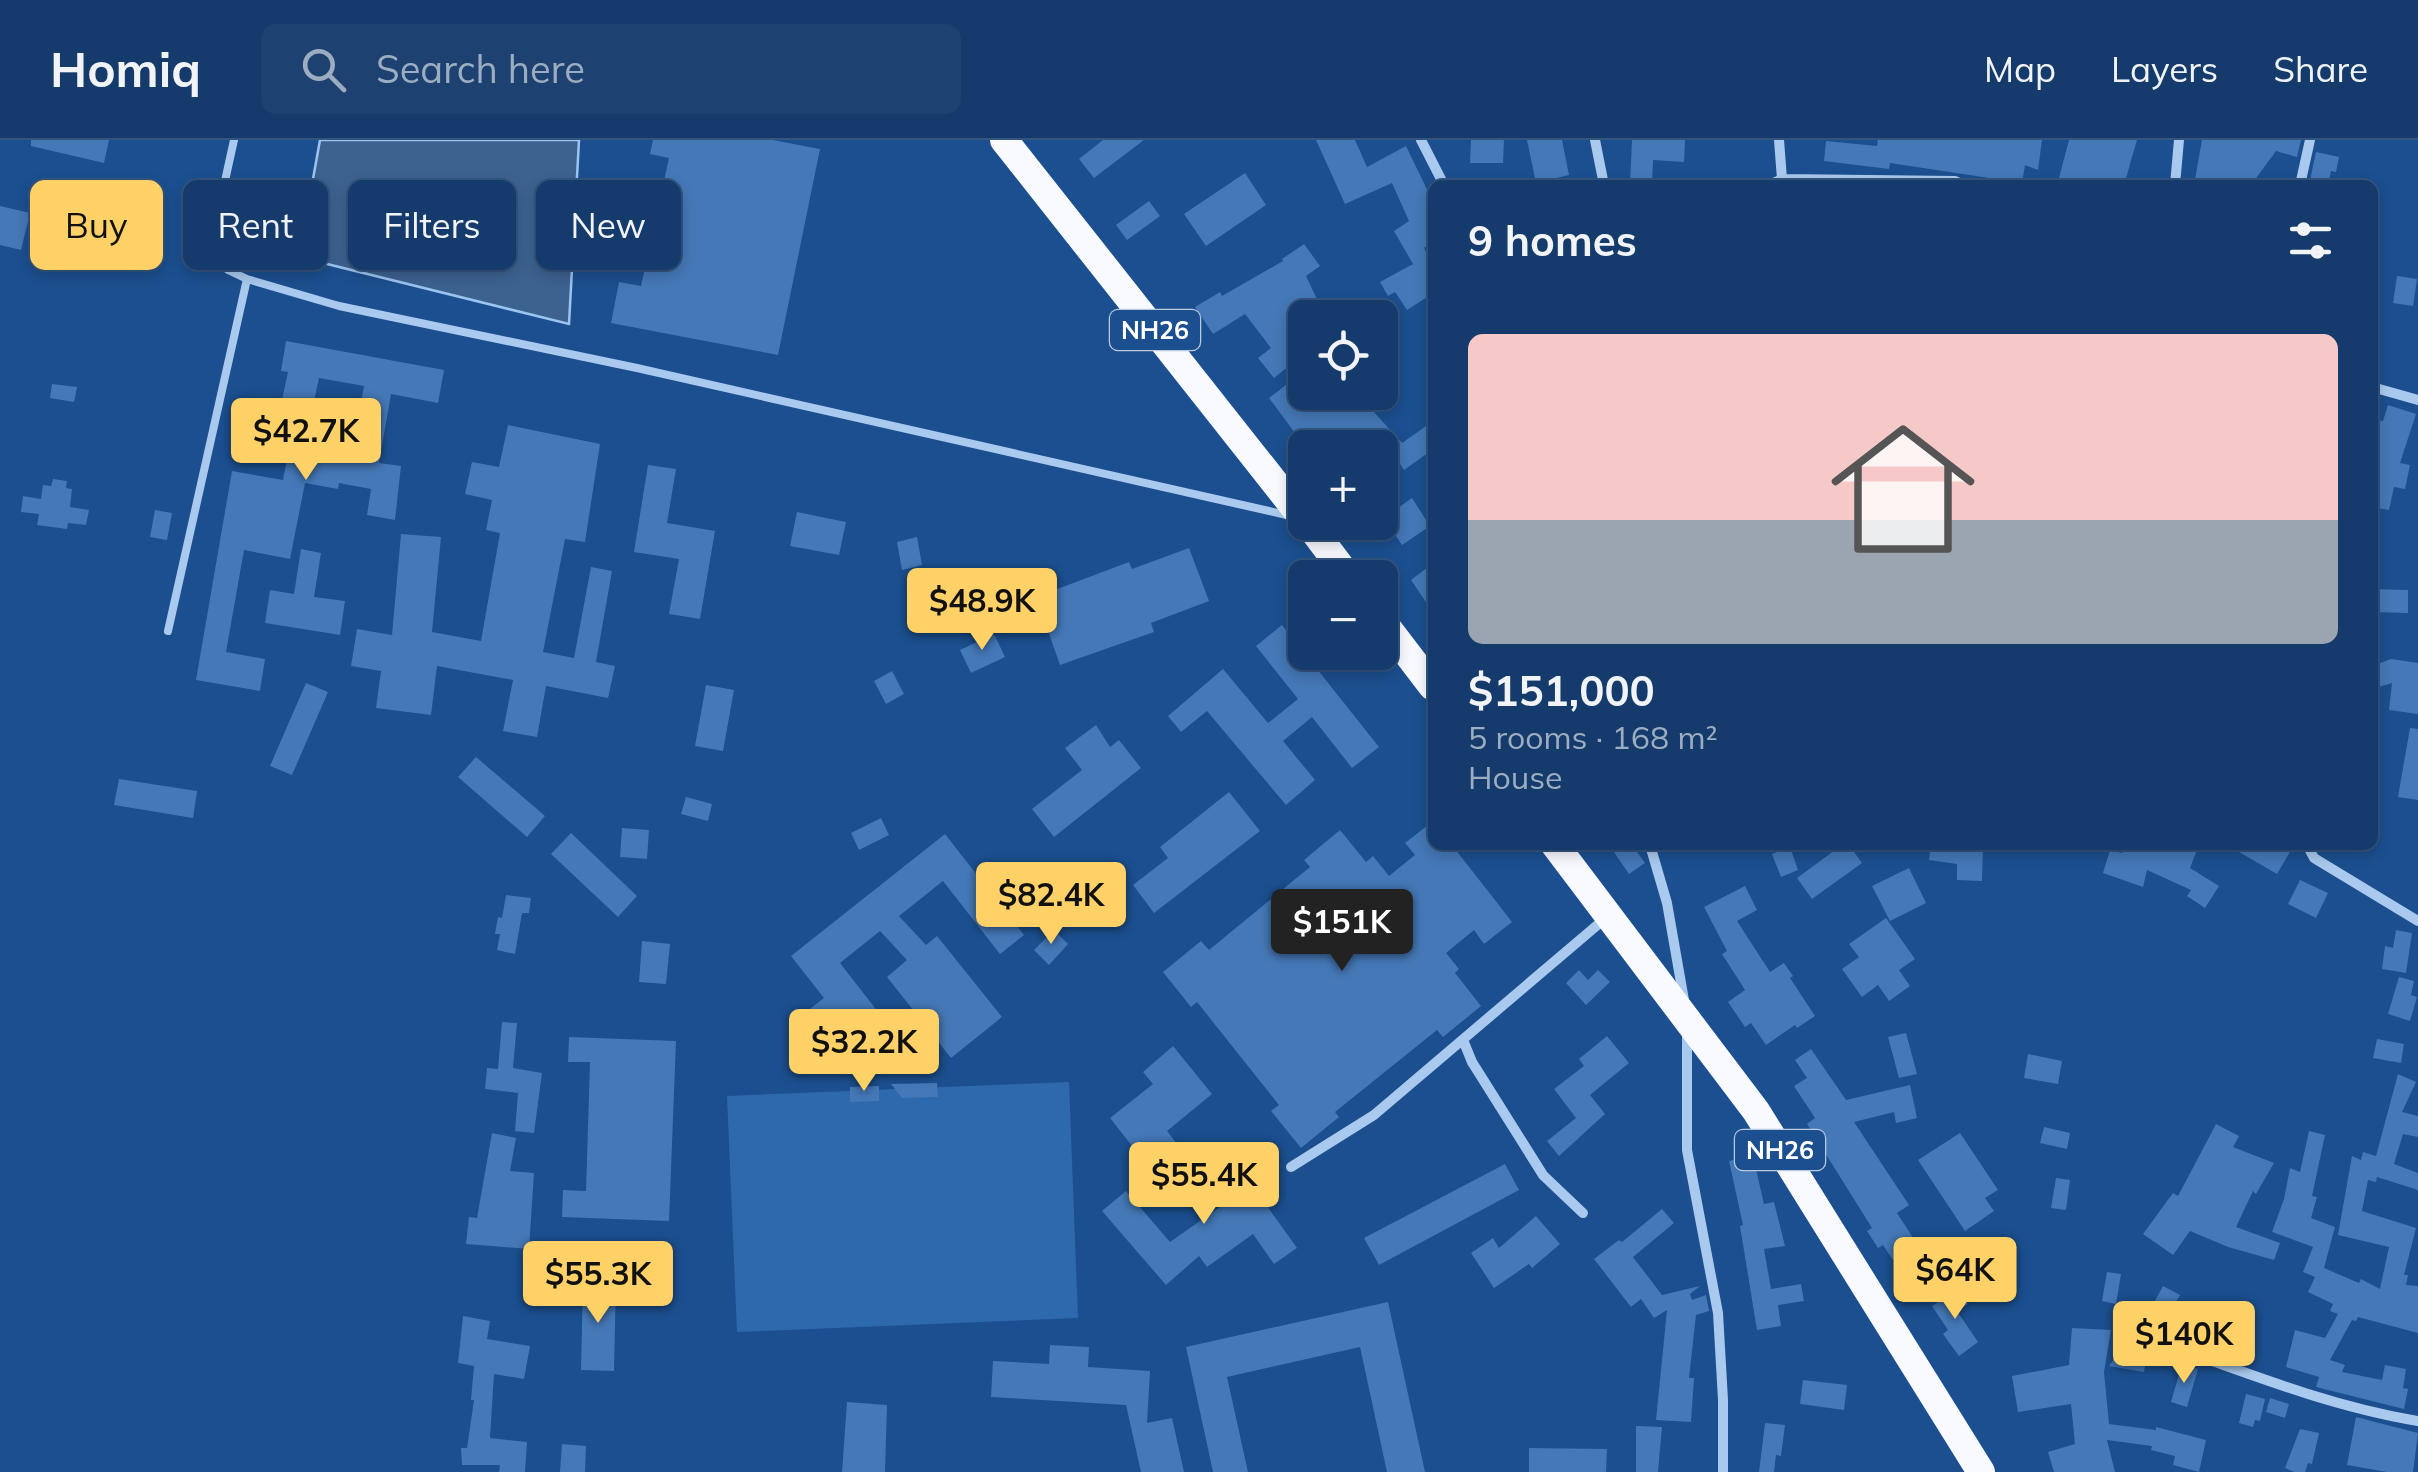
<!DOCTYPE html>
<html lang="en">
<head>
<meta charset="utf-8">
<style>
  body { margin:0; font-family:Mulish,sans-serif; background:#1d4271; color:#f1f3f6; height:100vh; display:flex; flex-direction:column; font-size:38px; white-space:nowrap }
  * { box-sizing:border-box; margin:0 }
  p { font-size:32px; color:#9dadc1 }
  .icon { flex:none; width:55px; height:55px; fill:none; stroke:currentColor; stroke-width:2; stroke-linecap:round; stroke-linejoin:round }
  .map { position:relative; flex:1; overflow:hidden }
  .drawer { position:absolute; left:1428px; top:40px; width:950px; height:670px; display:flex; flex-direction:column; background:#143b6b; border-radius:15px; box-shadow:0 5px 15px #0003,0 0 0 2px #33557e }
  .drawer>* { flex:none }
  .banner { position:absolute; left:30px; top:40px; width:950px; height:90px; display:flex; gap:20px }
  .fabs { position:absolute; left:1288px; top:160px; display:grid; gap:20px }
  .fabs a { display:grid; place-items:center; width:110px; height:110px; border-radius:15px; background:#143b6b; box-shadow:0 5px 15px #0003,0 0 0 2px #33557e; font-size:50px }
  .price { position:absolute; translate:-50% -85px; padding:0 22px; border-radius:10px; background:#ffd166; color:#111; font-size:32px; line-height:65px; filter:drop-shadow(0 2px 5px #0008) }
  .price::after { content:''; position:absolute; left:50%; top:60px; width:30px; height:22px; margin-left:-15px; background:inherit; clip-path:polygon(0 0,100% 0,50% 100%) }
  .price.on { background:#222; color:#fff }
  ul { padding:0; list-style:none }
  li { display:grid; align-content:center; gap:20px; height:530px; padding:0 40px }
  li span { display:grid; place-items:center; height:310px; border-radius:15px; color:#555 }
  li>.icon { margin-inline-start:auto }
  span .icon { width:180px; height:180px; fill:#fffc; stroke-width:1 }
  li b { font-size:42px }
  h2 { display:flex; justify-content:space-between; align-items:center; height:120px; padding:0 40px; font-size:42px }
  .tag { padding:0 35px; border-radius:15px; background:#143b6b; box-shadow:0 5px 15px #0003,0 0 0 2px #33557e; font-size:35px; line-height:90px }
  .tag.on { background:#ffd166; color:#111 }
  header { display:flex; align-items:center; gap:60px; box-sizing:border-box; height:140px; padding:0 50px; background:#143b6b; border-bottom:2px solid #33557e }
  header strong { font-size:48px }
  nav { display:flex; gap:55px; margin-inline-start:auto; font-size:35px }
  .search { width:700px; height:90px; background:#1d4271; display:flex; align-items:center; gap:25px; box-sizing:border-box; padding:0 35px; border-radius:15px; color:#9dadc1; font-size:38px }
  .map>svg:first-child { display:block }
  .green { fill:#2e69ad }
  .water { fill:#3c6290; stroke:#9cc4f0; stroke-width:2.5 }
  .building { fill:#4478b7 }
  .lines { fill:none; stroke-linecap:round; stroke-linejoin:round }
  .service { stroke:#a9c9ee; stroke-width:8 }
  .minor { stroke:#a9c9ee; stroke-width:10 }
  .trunk { stroke:#f8faff; stroke-width:28 }
  .labels { text-anchor:middle; stroke-width:10; stroke-linejoin:round; paint-order:stroke }
  .shield { fill:#1b4f8f; stroke:#bbcadd; stroke-width:2.5 }
  .shield-label { font-size:25px; font-weight:bold; fill:#fff }
</style>
</head>
<body>
<header>
<strong>Homiq</strong>
<div class="search"><svg class="icon" aria-label="search" viewBox="0 0 24 24"><circle cx="10" cy="10" r="6"/><path d="M15 15l6 6"/></svg>Search here</div>
<nav><a>Map</a><a>Layers</a><a>Share</a></nav>
</header>
<div class="map">
<svg width="2418" height="1332" viewBox="0 0 2418 1332">
  <rect width="100%" height="100%" fill="#1b4f8f"/>
  <path class="green" d="M1069 942 1078 1178 737 1192 727 956Z"/>
  <path class="water" d="M320 0H579L569 184 299 117Z"/>
  <path class="building" d="M31 0H109L104 23 31 6Z
    M653 0H773L820 9 778 215 611 183 619 142 641 146 669 18 650 14Z
    M1103 0H1144L1094 38 1079 19Z
    M1316 0H1355L1367 27 1406 6 1432 60V102L1424 108 1432 123V154L1407 170 1395 152 1388 156 1380 142 1413 124 1394 91 1409 81 1392 43 1345 64Z
    M1471 0H1504L1503 23H1470Z
    M1527 0H1562L1569 35 1536 43Z
    M1632 0H1685L1684 22 1653 20 1652 45H1630Z
    M1878 0H2042L2038 30 2025 25 2022 43 1890 23 1889 29 1824 21 1826 1 1877 6Z
    M2069 0H2137L2124 45H2066L2068 42 2059 38Z
    M2202 0H2301L2297 17 2276 11 2251 45H2194Z
    M2316 12 2339 17 2336 32 2331 31 2328 45H2309Z
    M1245 33 1266 65 1206 106 1184 74Z
    M1149 61 1160 76 1127 100 1116 85Z
    M0 66 30 73 21 110 0 105Z
    M1304 104 1320 126 1306 136 1326 178H1305V213L1274 238 1258 218 1271 208 1245 174 1213 194 1195 167 1220 152 1222 156 1283 121 1282 119Z
    M2397 136 2417 139 2413 166 2393 163Z
    M286 201 444 230 438 263 391 254 379 323 401 326 395 380 367 375 371 349 339 343 338 349 305 343 290 419 244 410 226 512 265 519 260 551 196 540 232 331 283 340 287 319 304 322 313 276 357 285 364 246 319 238 311 275 280 269 288 232 281 231Z
    M1291 241 1312 271 1342 252H1382L1388 262 1373 271 1402 303 1432 282V310L1404 330 1387 304 1384 308H1285L1298 297 1269 258Z
    M52 244 77 247 74 262 50 258Z
    M2388 265 2416 274 2400 323 2410 325 2405 349 2394 347 2389 370 2372 367V279L2383 281Z
    M508 285 600 304 585 402 565 399 543 512 574 518 591 427 612 431 596 522 615 526 608 558 546 546 537 597 503 591 513 540 437 526 431 575 376 568 381 531 351 526 357 489 392 495 401 394 441 397 432 492 481 501 500 393 486 390 492 360 465 354 472 322 499 327Z
    M648 325 676 329 667 383 715 391 700 479 669 474 679 419 634 412Z
    M53 339 67 341 66 348 72 349 70 367 89 370 86 385 68 383 67 389 37 385 39 374 21 372 23 356 41 359 43 345 51 346Z
    M1412 358 1430 386 1402 405 1384 378Z
    M155 370 172 373 167 400 150 397Z
    M797 372 846 382 839 415 790 406Z
    M917 397 922 425 902 430 897 402Z
    M1189 408 1209 461 1151 483 1154 492 1060 525 1036 457 1129 422 1132 429Z
    M301 409 321 413 314 457 345 461 340 495 265 483 270 450 294 454Z
    M1432 424V471L1411 440Z
    M2372 449 2408 450V473L2372 472Z
    M1282 485 1379 607 1352 628 1312 577 1283 601 1315 640 1286 665 1207 571 1181 592 1168 576 1223 529 1268 583 1298 559 1256 506Z
    M994 494 1005 517 971 533 960 510Z
    M2391 519 2418 523V574L2389 570 2392 543 2372 549V526Z
    M892 531 904 554 886 564 874 541Z
    M306 543 328 552 292 635 270 626Z
    M706 545 734 550 723 611 695 606Z
    M1096 585 1110 607 1119 600 1141 628 1054 697 1032 669 1082 630 1065 608Z
    M2410 588 2418 589V660L2398 657Z
    M476 617 545 676 527 697 458 637Z
    M119 639 197 651 193 678 114 665Z
    M1229 652 1260 691 1154 773 1133 745 1168 718 1160 707Z
    M686 657 712 664 708 681 681 674Z
    M881 678 889 695 859 710 851 693Z
    M1432 682V705H1452L1512 782 1484 804 1474 790 1446 813 1459 829 1455 833 1481 866 1443 897 1437 890 1335 972 1339 977 1301 1008 1271 971 1279 965 1197 862 1191 867 1163 832 1201 801 1209 810 1310 727 1304 720 1340 690 1366 722 1373 716 1389 736 1415 715 1405 703Z
    M622 688 649 690 647 719 620 717Z
    M571 693 637 756 618 777 551 714Z
    M945 694 1024 795 1000 814 943 741 899 776 926 805 937 796 1002 877 951 918 887 837 907 820 880 791 840 823 896 895 870 917 832 869 802 892 794 881 824 858 791 816Z
    M1609 705H1632L1645 723 1629 734Z
    M1842 705H1849L1862 723 1812 759 1797 738Z
    M1931 705H1983L1982 741 1957 740V724L1929 720Z
    M2124 705H2199L2190 728 2219 746 2205 768 2187 756 2191 750 2147 730 2143 747 2103 733 2110 710 2122 713Z
    M2227 705H2294L2277 734Z
    M1790 707 1798 730 1781 737 1772 714Z
    M1909 728 1926 763 1890 781 1872 746Z
    M2300 740 2328 753 2316 778 2288 764Z
    M1745 746 1757 770 1737 781 1770 832 1784 823 1793 836 1790 838 1815 876 1797 888 1795 885 1766 905 1751 883 1745 887 1728 862 1745 850 1722 814 1727 811 1704 767Z
    M506 755 531 758 529 773H522L515 814 497 810 500 794H495L498 777 502 778Z
    M1886 778 1915 819 1899 830 1910 846 1889 861 1878 845 1862 857 1842 829 1859 817 1849 804Z
    M1054 790 1068 804 1049 825 1034 810Z
    M2396 790 2412 793 2406 833 2382 829 2385 806 2393 808Z
    M642 801 670 804 666 844 639 842Z
    M1579 830 1588 840 1598 830 1610 842 1586 865 1566 843Z
    M2399 837 2414 841 2411 855 2417 857 2410 881 2388 874Z
    M502 882 517 883 513 928 542 933 534 993 515 991 518 953 485 949 487 928 498 929Z
    M1906 893 1917 934 1899 938 1888 897Z
    M1607 896 1629 923 1590 955 1605 974 1559 1016 1547 1001 1576 978 1554 949 1584 926 1579 919Z
    M569 897 676 901 669 1081 562 1077 563 1050 586 1051 590 922H568Z
    M2377 899 2404 904 2401 923 2373 918Z
    M1173 906 1212 954 1167 991 1202 1036 1174 1059 1110 978 1153 944 1143 932Z
    M1811 909 1846 960 1910 945 1917 978 1896 983 1894 972 1854 982 1909 1065 1897 1073 1917 1104 1893 1120 1883 1105 1878 1108 1867 1091 1872 1088 1807 984 1815 978 1794 946 1807 938 1795 920Z
    M2028 914 2062 921 2058 944 2024 938Z
    M2398 934 2416 942 2402 972 2418 976V997L2403 994 2394 1024 2418 1033V1050L2377 1037 2376 1042 2368 1040 2362 1071 2416 1088 2404 1135H2408L2406 1145 2418 1146V1193L2358 1177 2356 1181 2352 1180 2330 1220 2345 1225 2342 1232 2382 1240 2385 1225 2406 1229 2403 1248 2408 1249 2404 1269 2316 1247 2319 1237 2286 1227 2295 1190 2325 1198 2338 1174 2330 1171 2333 1164 2308 1152 2315 1137 2303 1132 2313 1107 2272 1092 2284 1059 2290 1028 2300 1032 2309 991 2325 995 2312 1056 2317 1057 2311 1078 2335 1087 2324 1128 2359 1143 2361 1139 2380 1149 2389 1107 2338 1095 2352 1016 2361 1020 2363 1012 2376 1016Z
    M937 943 938 957 902 958 891 944Z
    M879 946V961L850 962V947Z
    M2216 984 2239 996 2233 1007 2274 1023 2256 1054 2253 1051 2236 1087 2280 1103 2274 1120 2228 1107 2190 1091 2173 1115 2143 1094 2173 1053 2178 1056Z
    M2044 987 2070 993 2067 1009 2040 1003Z
    M492 993 516 998 510 1031 534 1033 529 1109 466 1104 469 1077 477 1078Z
    M1960 993 1998 1050 1985 1058 1994 1071 1965 1091 1918 1020Z
    M1753 1016 1764 1064 1774 1062 1785 1106 1764 1109 1771 1149 1801 1144 1804 1161 1778 1165 1781 1186 1757 1190 1740 1086 1743 1085 1729 1021Z
    M1232 1017 1297 1108 1274 1124 1253 1094 1207 1127 1199 1116 1166 1145 1102 1071 1126 1051 1170 1102 1227 1062 1208 1035Z
    M1505 1024 1519 1050 1379 1125 1364 1098Z
    M2056 1038 2070 1040 2066 1070 2051 1068Z
    M1662 1069 1674 1083 1633 1117 1662 1155 1700 1146 1690 1154 1692 1160 1706 1155 1709 1171 1696 1175 1689 1238H1694L1691 1282 1656 1280 1667 1170 1654 1178 1641 1159 1631 1167 1594 1119 1619 1100 1622 1102Z
    M1536 1076 1560 1104 1532 1128 1529 1124 1494 1148 1471 1113 1493 1098 1499 1108Z
    M2107 1132 2121 1134 2116 1164 2102 1161Z
    M583 1140 616 1141 614 1231 581 1230Z
    M2163 1146 2180 1155 2169 1174 2150 1170Z
    M1958 1149 1968 1164 1957 1171 1978 1202 1959 1216 1943 1194 1948 1190 1932 1166Z
    M1388 1162 1425 1332H1387L1360 1207 1227 1237 1248 1332H1213L1186 1207Z
    M2235 1170 2254 1175 2234 1220 2218 1214Z
    M463 1176 490 1181 487 1199 530 1206 524 1239 494 1234 490 1298 527 1302 525 1332H499L500 1325H462L461 1308H467L474 1260H471L474 1226 458 1223Z
    M2072 1188 2111 1190 2104 1232 2109 1284 2156 1290V1287L2206 1300 2199 1332 2173 1325 2175 1316 2151 1310 2152 1306 2107 1300 2115 1332H2054L2048 1312 2075 1304 2071 1264 2018 1272 2012 1236 2069 1225Z
    M2133 1192 2151 1193 2144 1232 2109 1226Z
    M1050 1205 1089 1207 1088 1227 1150 1231 1147 1283 1172 1278 1184 1332H1141L1126 1265 991 1257 993 1221 1049 1224Z
    M2182 1224 2198 1229 2187 1267 2171 1262Z
    M1803 1240 1847 1245 1844 1270 1800 1264Z
    M2246 1254 2265 1259 2260 1281 2255 1280 2253 1287 2239 1283Z
    M2270 1258 2289 1264 2285 1278 2266 1272Z
    M847 1262 887 1265 885 1332H842Z
    M2356 1277 2418 1293 2413 1332H2387L2347 1325Z
    M1765 1283 1785 1285 1781 1316 1776 1315 1774 1332H1759Z
    M1636 1286 1662 1287 1658 1332H1636Z
    M2300 1289 2319 1293 2312 1324 2308 1323 2305 1332H2294L2285 1328Z
    M562 1304 586 1306 585 1332H560Z
    M1529 1308 1607 1309 1606 1332H1529Z"/>
  <g class="lines">
    <path class="service" d="M247 139 339 166 637 228 1291 376
      M168 491 247 139 228 130 212 100 234 0"/>
    <path class="minor" d="M1421 0 1444 45
      M1595 0 1604 45
      M1779 0 1782 39
      M1769 45 1782 39 1955 41 1963 45
      M2175 45 2179 0
      M2300 45 2310 0
      M2372 247 2418 260
      M2372 490H2374
      M1650 705 1667 763 1684 860
      M2307 705 2314 718 2418 781
      M1687 892V1010L1718 1173 1723 1260V1332
      M1463 900 1472 922 1543 1035 1583 1073
      M1291 1027 1374 975 1608 776
      M2174 1207C2254 1236 2334 1267 2418 1281"/>
    <path class="trunk" d="M1004 0 1305 381
      M1307 382 1349 438
      M1380 478 1432 546
      M1555 705 1756 971 1981 1332"/>
  </g>
  <g class="labels">
    <g class="shield">
      <rect x="1110" y="170" width="90" height="40" rx="8"/>
      <rect x="1735" y="990" width="90" height="40" rx="8"/>
    </g>
    <g class="shield-label">
      <text x="1155" y="199">NH26</text>
      <text x="1780" y="1019">NH26</text>
    </g>
  </g>
</svg>
<div class="fabs">
<a><svg class="icon" aria-label="locate" viewBox="0 0 24 24"><circle cx="12" cy="12" r="6"/><path d="M12 2v4M12 18v4M2 12h4M18 12h4"/></svg></a>
<a>+</a>
<a>−</a>
</div>
<b class="price" style="left:306px;top:343px">$42.7K</b>
<b class="price" style="left:982px;top:513px">$48.9K</b>
<b class="price" style="left:1051px;top:807px">$82.4K</b>
<b class="price on" style="left:1342px;top:834px">$151K</b>
<b class="price" style="left:864px;top:954px">$32.2K</b>
<b class="price" style="left:1204px;top:1087px">$55.4K</b>
<b class="price" style="left:1955px;top:1182px">$64K</b>
<b class="price" style="left:598px;top:1186px">$55.3K</b>
<b class="price" style="left:2184px;top:1246px">$140K</b>
<div class="banner">
<a class="tag on">Buy</a>
<a class="tag">Rent</a>
<a class="tag">Filters</a>
<a class="tag">New</a>
</div>
<section class="drawer">
<h2>9 homes<svg class="icon" aria-label="filters" viewBox="0 0 24 24"><path d="M4 7h16M4 17h16"/><circle cx="9" cy="7" r="2"/><circle cx="15" cy="17" r="2"/></svg></h2>
<ul>
<li><span style="background:linear-gradient(#f6c9c9 60%,#9aa5b1 0)"><svg class="icon" aria-label="home" viewBox="0 0 24 24"><path d="M3 11l9-7 9 7M6 9v11h12V9"/></svg></span><div><b>$151,000</b><p>5 rooms · 168 m²</p><p>House</p></div></li>
</ul>
</section>
</div>
</body>
</html>
